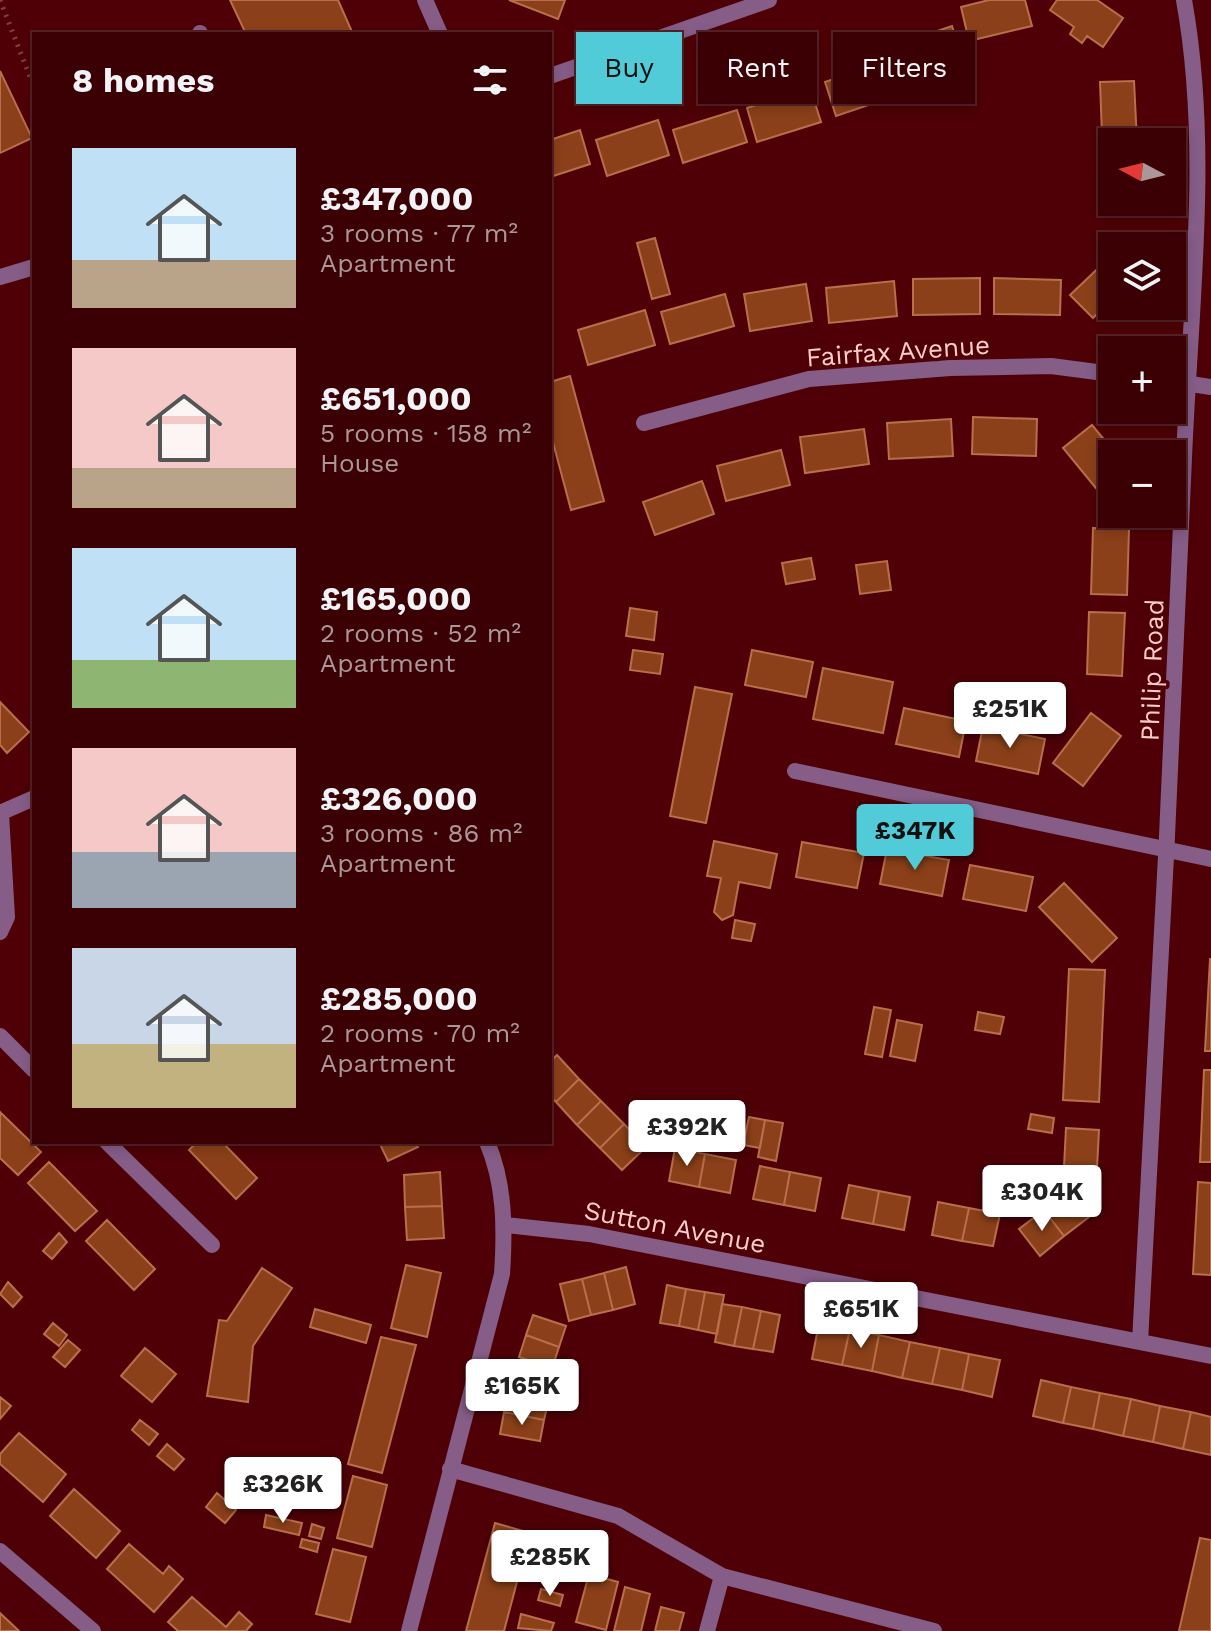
<!DOCTYPE html>
<html lang="en">
<head>
<meta charset="utf-8">
<style>
  body { margin:0; font-family:"Work Sans",sans-serif; background:#410a0e; color:#f1f3f6; height:100vh; display:flex; flex-direction:column; font-size:30px; white-space:nowrap }
  * { box-sizing:border-box; margin:0 }
  p { font-size:26px; color:#ab979a }
  .icon { flex:none; width:44px; height:44px; fill:none; stroke:currentColor; stroke-width:2; stroke-linecap:round; stroke-linejoin:round }
  .map { position:relative; flex:1; overflow:hidden }
  .sheet { position:absolute; left:32px; top:32px; width:520px; height:1112px; display:flex; flex-direction:column; background:#3a0004; border-radius:0px; box-shadow:0 4px 12px #0003,0 0 0 2px #542226 }
  .sheet>* { flex:none }
  .guide { position:absolute; left:576px; top:32px; width:514px; height:72px; display:flex; gap:16px }
  .needle { width:52px; rotate:277deg }
  .buttons { position:absolute; left:1098px; top:128px; display:grid; gap:16px }
  .buttons a { display:grid; place-items:center; width:88px; height:88px; border-radius:0px; background:#3a0004; box-shadow:0 4px 12px #0003,0 0 0 2px #542226; font-size:40px }
  .price { position:absolute; translate:-50% -68px; padding:0 18px; border-radius:8px; background:#fff; color:#222; font-size:26px; line-height:52px; filter:drop-shadow(0 2px 4px #0008) }
  .price::after { content:''; position:absolute; left:50%; top:48px; width:24px; height:18px; margin-left:-12px; background:inherit; clip-path:polygon(0 0,100% 0,50% 100%) }
  .price.current { background:#52cbd8; color:#111 }
  ul { padding:0; list-style:none }
  li { display:flex; align-items:center; gap:24px; height:200px; padding:0 40px }
  li span { display:grid; place-items:center; flex:none; width:224px; height:160px; border-radius:0px; color:#555 }
  li>.icon { margin-inline-start:auto }
  span .icon { width:96px; height:96px; fill:#fffc; stroke-width:1 }
  li b { font-size:34px }
  h2 { display:flex; justify-content:space-between; align-items:center; height:96px; padding:0 40px; font-size:34px }
  .pill { padding:0 28px; border-radius:0px; background:#3a0004; box-shadow:0 4px 12px #0003,0 0 0 2px #542226; font-size:28px; line-height:72px }
  .pill.current { background:#52cbd8; color:#111 }
  .map>svg:first-child { display:block }
  .building { fill:#8b4019; stroke:#ba6e4b; stroke-width:2 }
  .lines { fill:none; stroke-linecap:round; stroke-linejoin:round }
  .path { stroke:#833f41; stroke-width:5; stroke-dasharray:2 6; stroke-linecap:butt }
  .lane { stroke:#855d87; stroke-width:16 }
  .street { stroke:#855d87; stroke-width:16 }
  .labels { text-anchor:middle; stroke-width:7; stroke-linejoin:round; paint-order:stroke }
  .street-label { font-size:26px; fill:#fdcdc9; stroke:#4e0006 }
</style>
</head>
<body>
<div class="map">
<svg width="1211" height="1631" viewBox="0 0 1211 1631">
  <rect width="100%" height="100%" fill="#4e0006"/>
  <path class="building" d="M230 0H338L353 34H246Z
    M509 0H565L558 19Z
    M989 0H1025L1032 26 969 41 961 7Z
    M1057 0H1097L1123 18 1103 47 1087 36 1082 43 1070 34 1074 27 1050 10Z
    M952 26 963 60 901 80 890 47Z
    M884 63 895 96 836 116 825 82Z
    M0 71 32 138 0 153Z
    M1134 81 1137 142H1112V202H1139L1140 212 1105 214 1100 82Z
    M810 87 821 122 757 142 747 108Z
    M737 110 747 142 683 163 673 130Z
    M658 120 669 155 607 176 596 140Z
    M580 130 590 164 550 177V140Z
    M655 238 670 294 652 299 637 243Z
    M1112 255V299L1093 318 1070 295Z
    M980 278V314L913 315V279Z
    M994 278 1061 280 1060 315 994 314Z
    M894 281 897 316 829 323 826 288Z
    M806 284 812 321 750 331 744 294Z
    M725 294 734 326 670 344 661 312Z
    M645 310 655 345 588 365 578 330Z
    M570 376 604 501 571 510 550 431V382Z
    M973 417 1037 419 1036 456 972 454Z
    M951 419 953 456 889 459 887 423Z
    M1092 425 1116 454H1112V491L1104 498 1063 448Z
    M864 429 869 464 805 473 800 437Z
    M781 450 790 485 726 501 717 466Z
    M702 481 714 514 655 535 643 502Z
    M1093 528 1129 529 1127 595 1091 594Z
    M811 558 815 579 786 584 782 563Z
    M887 561 891 590 860 594 856 565Z
    M630 608 657 612 654 640 626 636Z
    M1089 612 1125 613 1122 676 1087 674Z
    M633 650 663 654 660 674 630 670Z
    M752 650 813 662 806 697 745 685Z
    M823 668 893 682 883 733 813 719Z
    M695 687 732 694 706 823 670 816Z
    M0 702 29 732 7 753 0 745Z
    M904 708 966 721 959 757 896 744Z
    M1091 713 1121 736 1083 786 1053 763Z
    M983 726 1045 739 1038 774 976 761Z
    M714 841 777 854 770 888 739 882 733 915 722 920 714 912 721 878 707 876Z
    M802 842 864 853 857 888 796 877Z
    M887 849 949 860 942 896 880 884Z
    M970 865 1033 877 1026 911 963 899Z
    M1064 883 1117 938 1092 962 1039 907Z
    M735 920 755 924 751 941 732 938Z
    M1210 959H1211V1051H1205Z
    M1069 969 1105 970 1099 1102 1063 1100Z
    M874 1007 891 1010 882 1057 865 1054Z
    M978 1012 1004 1017 1000 1034 975 1030Z
    M897 1020 922 1025 915 1061 890 1056Z
    M557 1055 579 1079 556 1102 550 1096V1062Z
    M1204 1070H1211V1162H1200Z
    M579 1079 601 1101 577 1125 556 1102Z
    M601 1101 624 1124 600 1148 577 1125Z
    M0 1112 41 1152 18 1175 0 1158Z
    M1031 1114 1054 1118 1052 1133 1028 1129Z
    M749 1117 765 1120 760 1148 743 1145Z
    M765 1120 783 1123 776 1161 758 1157Z
    M624 1124 646 1147 622 1170 600 1148Z
    M1066 1128 1099 1130 1096 1187 1063 1186Z
    M197 1142H222L257 1178 236 1199 189 1150Z
    M379 1142H416L418 1147 388 1161Z
    M675 1148 705 1154 699 1187 669 1181Z
    M705 1154 736 1160 730 1193 699 1187Z
    M49 1162 97 1211 75 1231 28 1183Z
    M760 1166 790 1172 784 1205 753 1199Z
    M440 1172 442 1206 405 1207 404 1175Z
    M790 1172 821 1178 815 1211 784 1205Z
    M1198 1182 1211 1183V1275L1193 1274Z
    M849 1185 879 1191 873 1224 842 1218Z
    M879 1191 910 1197 904 1230 873 1224Z
    M1069 1191 1089 1217 1064 1236 1044 1210Z
    M938 1202 969 1208 962 1241 932 1235Z
    M442 1206 444 1238 407 1240 405 1207Z
    M969 1208 1000 1214 993 1246 962 1241Z
    M1044 1210 1064 1236 1040 1256 1019 1229Z
    M107 1220 155 1269 134 1290 86 1241Z
    M59 1233 67 1242 52 1259 43 1251Z
    M406 1265 441 1273 427 1337 391 1328Z
    M626 1267 635 1304 613 1310 604 1273Z
    M262 1268 292 1288 253 1346 248 1402 207 1396 219 1320 227 1321Z
    M604 1273 613 1310 591 1315 582 1279Z
    M582 1279 591 1315 569 1321 560 1284Z
    M8 1282 22 1297 13 1307 0 1294Z
    M667 1285 686 1289 679 1326 660 1323Z
    M686 1289 705 1292 698 1330 679 1326Z
    M705 1292 724 1295 717 1334 698 1330Z
    M722 1304 742 1307 734 1346 715 1342Z
    M742 1307 761 1311 753 1349 734 1346Z
    M315 1309 371 1325 366 1343 310 1327Z
    M761 1311 780 1315 773 1352 753 1349Z
    M533 1315 566 1326 559 1347 526 1335Z
    M53 1323 67 1335 59 1346 44 1334Z
    M819 1323 850 1329 842 1365 812 1359Z
    M850 1329 879 1335 872 1371 842 1365Z
    M526 1335 559 1347 552 1368 519 1357Z
    M879 1335 910 1342 902 1378 872 1371Z
    M381 1337 416 1345 382 1473 348 1464Z
    M68 1340 80 1350 65 1367 53 1357Z
    M910 1342 940 1348 932 1384 902 1378Z
    M145 1348 176 1374 152 1402 121 1376Z
    M940 1348 969 1354 962 1390 932 1384Z
    M969 1354 1000 1360 992 1397 962 1390Z
    M1041 1380 1071 1387 1063 1423 1033 1416Z
    M1071 1387 1100 1393 1093 1429 1063 1423Z
    M509 1391 549 1399 544 1420 504 1412Z
    M1100 1393 1131 1399 1123 1436 1093 1429Z
    M0 1397 11 1406 0 1419Z
    M1131 1399 1160 1406 1153 1442 1123 1436Z
    M1160 1406 1191 1412 1183 1449 1153 1442Z
    M504 1412 544 1420 540 1441 500 1434Z
    M1191 1412 1211 1417V1455L1183 1449Z
    M140 1420 158 1434 149 1445 132 1430Z
    M19 1433 66 1474 43 1502 0 1464V1454Z
    M167 1444 184 1459 174 1470 157 1456Z
    M353 1476 387 1485 372 1547 337 1538Z
    M262 1481 273 1500 261 1506 250 1487Z
    M74 1489 120 1531 96 1558 50 1516Z
    M217 1493 236 1510 225 1523 206 1507Z
    M266 1515 302 1523 299 1535 264 1527Z
    M495 1523 530 1533 504 1631H466Z
    M312 1524 324 1528 321 1539 309 1536Z
    M1200 1538 1211 1540V1631H1179Z
    M302 1539 319 1543 317 1552 300 1547Z
    M129 1544 163 1574 169 1566 183 1579 154 1612 107 1569Z
    M333 1549 366 1557 350 1622 316 1614Z
    M589 1574 618 1582 606 1630 576 1622Z
    M625 1587 650 1594 641 1631H614Z
    M541 1589 563 1595 560 1606 538 1600Z
    M192 1597 226 1627 239 1612 252 1624 246 1631H178L168 1622Z
    M661 1607 684 1613 679 1631H655Z
    M0 1613 19 1631H0Z
    M521 1614 554 1623 551 1631 518 1628Z"/>
  <g class="lines">
    <path class="path" d="M0 0 34 87"/>
    <path class="lane" d="M200 33V34
      M707 1631 722 1576"/>
    <path class="street" d="M425 0 440 34
      M550 76 769 0
      M0 277 34 267
      M1172 381 1211 387
      M644 423 809 379 950 368 1051 366 1112 374
      M795 771 1211 859
      M0 813 34 798
      M0 932 7 917 1 814
      M0 1036 34 1070
      M107 1142 212 1245
      M506 1225 589 1234 1211 1356
      M1140 1342C1157 1047 1172 753 1184 458 1190 307 1211 149 1184 0
      M450 1469 618 1516 722 1576 934 1631
      M0 1551 93 1631
      M409 1631 502 1274C505 1229 505 1184 487 1142"/>
  </g>
  <g class="labels">
    <g class="street-label">
      <text transform="translate(898 351) rotate(-4)" y="9">Fairfax Avenue</text>
      <text transform="translate(1152 670) rotate(-88)" y="9">Philip Road</text>
      <text transform="translate(675 1227) rotate(11)" y="9">Sutton Avenue</text>
    </g>
  </g>
</svg>
<div class="buttons">
<a><svg class="needle" viewBox="-14 -14 28 28"><path d="M0-13l5 13h-10z" fill="#e53935"/><path d="M0 13l5-13h-10z" fill="#ab979a"/></svg></a>
<a><svg class="icon" aria-label="layers" viewBox="0 0 24 24"><path d="M12 4l9 5-9 5-9-5zM3 14l9 5 9-5"/></svg></a>
<a>+</a>
<a>−</a>
</div>
<b class="price" style="left:1010px;top:750px">£251K</b>
<b class="price current" style="left:915px;top:872px">£347K</b>
<b class="price" style="left:687px;top:1168px">£392K</b>
<b class="price" style="left:1042px;top:1233px">£304K</b>
<b class="price" style="left:861px;top:1350px">£651K</b>
<b class="price" style="left:522px;top:1427px">£165K</b>
<b class="price" style="left:283px;top:1525px">£326K</b>
<b class="price" style="left:550px;top:1598px">£285K</b>
<div class="guide">
<a class="pill current">Buy</a>
<a class="pill">Rent</a>
<a class="pill">Filters</a>
</div>
<section class="sheet">
<h2>8 homes<svg class="icon" aria-label="filters" viewBox="0 0 24 24"><path d="M4 7h16M4 17h16"/><circle cx="9" cy="7" r="2"/><circle cx="15" cy="17" r="2"/></svg></h2>
<ul>
<li><span style="background:linear-gradient(#bfe0f5 70%,#b9a48a 0)"><svg class="icon" aria-label="home" viewBox="0 0 24 24"><path d="M3 11l9-7 9 7M6 9v11h12V9"/></svg></span><div><b>£347,000</b><p>3 rooms · 77 m²</p><p>Apartment</p></div></li>
<li><span style="background:linear-gradient(#f6c9c9 75%,#b9a48a 0)"><svg class="icon" aria-label="home" viewBox="0 0 24 24"><path d="M3 11l9-7 9 7M6 9v11h12V9"/></svg></span><div><b>£651,000</b><p>5 rooms · 158 m²</p><p>House</p></div></li>
<li><span style="background:linear-gradient(#bfe0f5 70%,#8fb573 0)"><svg class="icon" aria-label="home" viewBox="0 0 24 24"><path d="M3 11l9-7 9 7M6 9v11h12V9"/></svg></span><div><b>£165,000</b><p>2 rooms · 52 m²</p><p>Apartment</p></div></li>
<li><span style="background:linear-gradient(#f6c9c9 65%,#9aa5b1 0)"><svg class="icon" aria-label="home" viewBox="0 0 24 24"><path d="M3 11l9-7 9 7M6 9v11h12V9"/></svg></span><div><b>£326,000</b><p>3 rooms · 86 m²</p><p>Apartment</p></div></li>
<li><span style="background:linear-gradient(#c9d6e8 60%,#c2b280 0)"><svg class="icon" aria-label="home" viewBox="0 0 24 24"><path d="M3 11l9-7 9 7M6 9v11h12V9"/></svg></span><div><b>£285,000</b><p>2 rooms · 70 m²</p><p>Apartment</p></div></li>
</ul>
</section>
</div>
</body>
</html>
